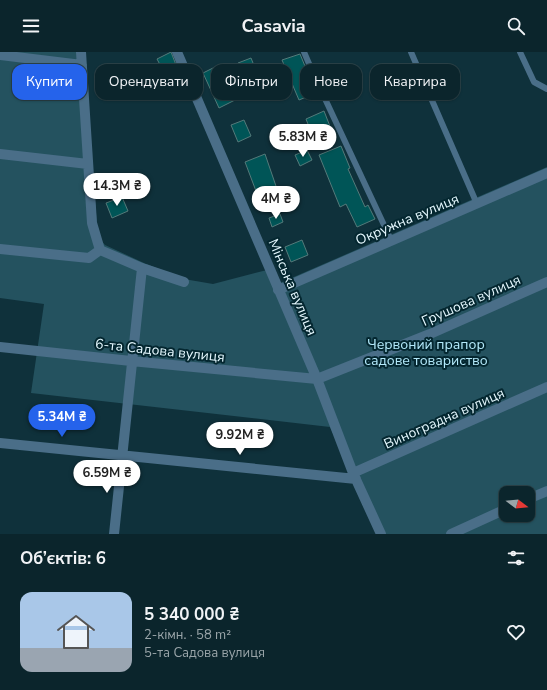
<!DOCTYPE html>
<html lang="uk">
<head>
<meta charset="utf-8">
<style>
  body { margin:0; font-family:"Nunito Sans",sans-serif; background:#193138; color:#f1f3f6; height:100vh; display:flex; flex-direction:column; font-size:15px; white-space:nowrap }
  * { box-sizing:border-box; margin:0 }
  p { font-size:13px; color:#9aa5a9 }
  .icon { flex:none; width:22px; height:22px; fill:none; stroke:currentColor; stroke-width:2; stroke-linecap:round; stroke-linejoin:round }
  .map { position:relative; height:482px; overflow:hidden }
  .sheet { display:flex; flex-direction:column; background:#0b252c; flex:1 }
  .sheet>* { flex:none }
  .hud { position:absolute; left:12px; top:12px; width:523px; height:36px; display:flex; gap:8px }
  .needle { width:26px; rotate:106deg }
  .buttons { position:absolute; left:499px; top:434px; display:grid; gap:8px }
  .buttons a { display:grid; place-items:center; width:36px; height:36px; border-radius:8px; background:#0b252c; box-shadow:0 1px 3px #0004,0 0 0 1px #2b4248; font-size:20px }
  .price { position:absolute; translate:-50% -34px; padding:0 9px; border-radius:14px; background:#fff; color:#222; font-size:13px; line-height:26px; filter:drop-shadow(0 1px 2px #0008) }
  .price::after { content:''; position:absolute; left:50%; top:24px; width:12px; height:9px; margin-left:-6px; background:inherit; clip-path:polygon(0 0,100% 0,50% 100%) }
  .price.active { background:#2563eb; color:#fff }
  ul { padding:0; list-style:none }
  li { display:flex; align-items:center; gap:12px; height:100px; padding:0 20px }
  li span { display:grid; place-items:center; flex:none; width:112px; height:80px; border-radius:12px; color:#555 }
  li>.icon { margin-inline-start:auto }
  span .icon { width:48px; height:48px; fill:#fffc; stroke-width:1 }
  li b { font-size:17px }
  h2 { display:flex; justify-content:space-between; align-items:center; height:48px; padding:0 20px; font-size:17px }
  .pill { padding:0 14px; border-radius:12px; background:#0b252c; box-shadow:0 1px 3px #0004,0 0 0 1px #2b4248; font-size:14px; line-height:36px }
  .pill.active { background:#2563eb; color:#fff }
  header { display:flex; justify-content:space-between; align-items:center; height:52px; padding:0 20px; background:#0b252c; font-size:18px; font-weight:700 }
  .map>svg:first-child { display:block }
  .green { fill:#24525f; fill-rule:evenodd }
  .building { fill:#005557; stroke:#547a7a }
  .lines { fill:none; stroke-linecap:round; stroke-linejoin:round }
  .lane { stroke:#4a6e88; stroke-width:6 }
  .street { stroke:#4a6e88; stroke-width:10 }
  .labels { text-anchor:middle; stroke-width:4; stroke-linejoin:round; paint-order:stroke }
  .street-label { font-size:14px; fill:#e6f9ff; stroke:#042730 }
  .park-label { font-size:14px; fill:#b4eafb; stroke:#042730 }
</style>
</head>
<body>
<header><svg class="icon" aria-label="menu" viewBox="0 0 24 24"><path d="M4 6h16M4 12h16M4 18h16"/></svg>Casavia<svg class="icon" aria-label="search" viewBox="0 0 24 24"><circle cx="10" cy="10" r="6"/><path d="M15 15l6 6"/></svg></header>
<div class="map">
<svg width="547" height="482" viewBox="0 0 547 482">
  <rect width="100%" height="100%" fill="#0f313b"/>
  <path class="green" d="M0 0H83L98 185 105 193 144 211 184 227 213 232 267 218 280 231 547 115V482H382L330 375 31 341 44 252 0 246ZM506 441H528V463H506Z"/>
  <path class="building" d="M171 0 178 18 166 24 157 7Z
    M300 2 316 41 299 48 282 8Z
    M251 6 255 16 243 21 238 11Z
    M217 14 227 34H229L235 48 219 56 203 21Z
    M324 59 331 77 313 85 306 67Z
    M244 68 251 84 238 90 231 73Z
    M341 94 350 116 348 117 365 155 368 153 375 167 357 175 346 152 340 155 319 103Z
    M307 98 312 108 300 114 295 103Z
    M265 102 278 140 259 147 245 110Z
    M122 145 128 159 112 166 106 151Z
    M280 162 283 170 272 175 269 166Z
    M302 188 308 203 291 210 285 195Z"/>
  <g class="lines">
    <path class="lane" d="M304 0 313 21 391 188
      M411 0 477 152
      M520 0 534 30 547 37"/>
    <path class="street" d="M81 0 92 171 100 198 142 216 184 230
      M177 0 317 327 353 421 381 482
      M0 3 82 13
      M0 102 88 112
      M0 197 89 206 100 198
      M278 238 547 121
      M0 295 131 309 317 327 430 282 547 230
      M0 391 356 427
      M353 421 547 335
      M528 447 547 439
      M114 482 142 216
      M451 482 506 457"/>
  </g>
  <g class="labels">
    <g class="street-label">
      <text transform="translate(407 167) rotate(-23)" y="5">Окружна вулиця</text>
      <text transform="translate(293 235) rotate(67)" y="5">Мінська вулиця</text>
      <text transform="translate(471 248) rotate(-24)" y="5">Грушова вулиця</text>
      <text transform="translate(160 298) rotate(6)" y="5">6-та Садова вулиця</text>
      <text transform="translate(444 366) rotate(-24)" y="5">Виноградна вулиця</text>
    </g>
    <g class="park-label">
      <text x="426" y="297">Червоний прапор<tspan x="426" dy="16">садове товариство</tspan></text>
    </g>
  </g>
</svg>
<div class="buttons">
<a><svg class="needle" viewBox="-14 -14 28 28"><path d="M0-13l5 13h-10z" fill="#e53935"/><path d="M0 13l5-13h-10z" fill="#9aa5a9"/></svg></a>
</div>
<b class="price" style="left:303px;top:106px">5.83M ₴</b>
<b class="price" style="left:117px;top:155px">14.3M ₴</b>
<b class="price" style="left:276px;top:168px">4M ₴</b>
<b class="price active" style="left:62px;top:386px">5.34M ₴</b>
<b class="price" style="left:240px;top:404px">9.92M ₴</b>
<b class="price" style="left:107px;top:442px">6.59M ₴</b>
<div class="hud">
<a class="pill active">Купити</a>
<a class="pill">Орендувати</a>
<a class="pill">Фільтри</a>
<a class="pill">Нове</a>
<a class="pill">Квартира</a>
</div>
</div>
<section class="sheet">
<h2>Об’єктів: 6<svg class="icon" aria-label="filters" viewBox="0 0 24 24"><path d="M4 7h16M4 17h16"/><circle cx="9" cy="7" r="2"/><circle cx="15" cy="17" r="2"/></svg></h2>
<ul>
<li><span style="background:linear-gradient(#a9c7e8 70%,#9aa5b1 0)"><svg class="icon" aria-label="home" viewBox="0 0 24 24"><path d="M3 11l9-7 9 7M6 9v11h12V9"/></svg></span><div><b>5 340 000 ₴</b><p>2-кімн. · 58 m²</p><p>5-та Садова вулиця</p></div><svg class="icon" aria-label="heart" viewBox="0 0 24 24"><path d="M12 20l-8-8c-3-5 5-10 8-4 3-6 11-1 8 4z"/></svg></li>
</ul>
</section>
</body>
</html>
